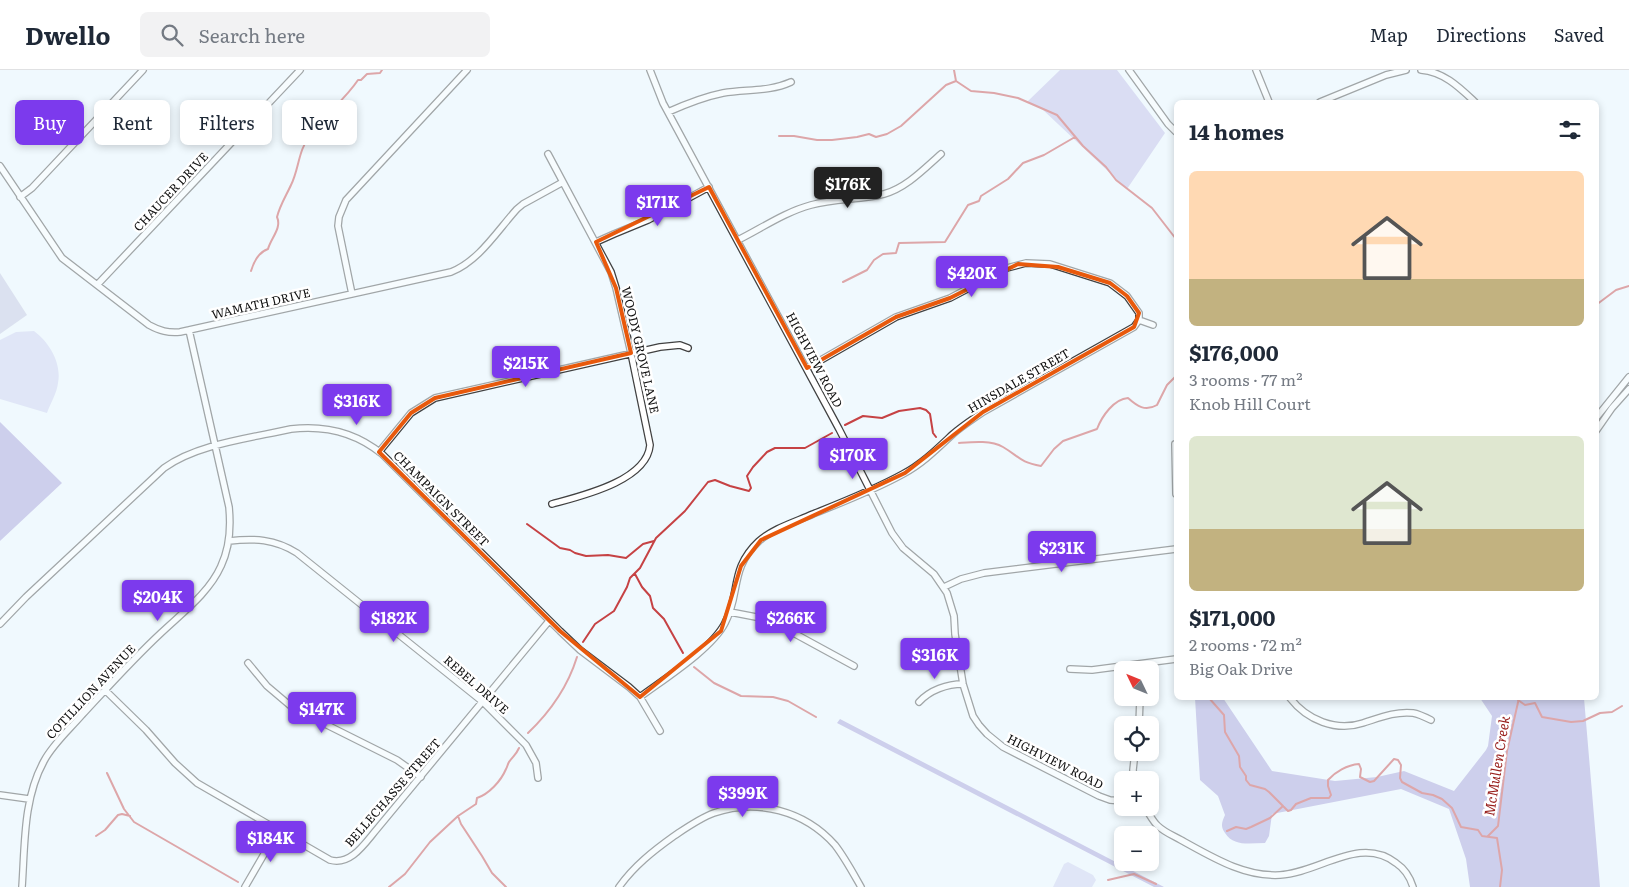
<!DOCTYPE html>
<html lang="en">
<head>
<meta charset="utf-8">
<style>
  body { margin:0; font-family:Literata,serif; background:#f2f2f3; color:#1f2937; height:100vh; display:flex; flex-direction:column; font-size:19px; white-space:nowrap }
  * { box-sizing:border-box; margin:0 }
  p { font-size:16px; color:#747a83 }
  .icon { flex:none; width:28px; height:28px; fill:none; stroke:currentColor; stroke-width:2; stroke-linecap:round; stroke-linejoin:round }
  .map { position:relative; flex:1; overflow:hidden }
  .sheet { position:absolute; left:1174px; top:30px; width:425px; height:600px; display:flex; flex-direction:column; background:#fff; border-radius:8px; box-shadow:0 2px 8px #0003 }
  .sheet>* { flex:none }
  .hud { position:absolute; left:15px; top:30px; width:475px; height:45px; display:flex; gap:10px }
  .needle { width:32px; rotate:313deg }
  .controls { position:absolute; left:1114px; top:591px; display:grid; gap:10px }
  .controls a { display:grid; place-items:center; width:45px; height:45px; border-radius:8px; background:#fff; box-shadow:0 2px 8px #0003; font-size:25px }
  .price { position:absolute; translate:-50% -42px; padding:0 11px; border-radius:5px; background:#7c3aed; color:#fff; font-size:16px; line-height:32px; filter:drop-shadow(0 1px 2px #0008) }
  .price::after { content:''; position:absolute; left:50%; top:30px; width:15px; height:11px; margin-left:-8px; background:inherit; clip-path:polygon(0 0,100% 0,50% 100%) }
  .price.active { background:#222; color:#fff }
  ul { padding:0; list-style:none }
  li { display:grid; align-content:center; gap:10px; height:265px; padding:0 15px }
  li span { display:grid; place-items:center; height:155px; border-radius:8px; color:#555 }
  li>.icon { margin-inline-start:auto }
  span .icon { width:90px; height:90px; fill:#fffc; stroke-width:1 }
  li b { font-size:21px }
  h2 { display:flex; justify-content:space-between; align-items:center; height:60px; padding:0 15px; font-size:21px }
  .tag { padding:0 18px; border-radius:8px; background:#fff; box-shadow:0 2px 8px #0003; font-size:18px; line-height:45px }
  .tag.active { background:#7c3aed; color:#fff }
  header { display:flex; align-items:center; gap:30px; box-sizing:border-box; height:70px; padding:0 25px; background:#fff; border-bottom:1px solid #e0e1e3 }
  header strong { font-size:24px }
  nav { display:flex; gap:28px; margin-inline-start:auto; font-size:18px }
  .search { width:350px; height:45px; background:#f2f2f3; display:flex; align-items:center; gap:12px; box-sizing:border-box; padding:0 18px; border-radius:8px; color:#747a83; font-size:19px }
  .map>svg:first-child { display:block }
  .green { fill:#bebbe7 }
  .forest { fill:#a39bd7 }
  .cemetery { fill:#c2c4df }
  .pitch { fill:#cccfef }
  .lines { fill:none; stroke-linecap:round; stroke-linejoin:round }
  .stream { stroke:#c64244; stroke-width:2 }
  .minor-casing { stroke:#414141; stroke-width:8 }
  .minor { stroke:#fff; stroke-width:5.5 }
  .marked { fill:none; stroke:#e8590c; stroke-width:4; stroke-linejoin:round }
  .labels { text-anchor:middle; stroke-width:5; stroke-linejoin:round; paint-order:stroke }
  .street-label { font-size:12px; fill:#0e0e0e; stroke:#fff }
  .water-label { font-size:14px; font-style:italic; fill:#99211e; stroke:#fff }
</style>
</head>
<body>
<header>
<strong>Dwello</strong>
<div class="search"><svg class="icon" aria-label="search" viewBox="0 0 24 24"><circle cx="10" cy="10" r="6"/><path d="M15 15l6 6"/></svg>Search here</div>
<nav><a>Map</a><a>Directions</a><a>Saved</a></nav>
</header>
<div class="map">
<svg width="1629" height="817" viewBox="0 0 1629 817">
  <rect width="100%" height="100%" fill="#f0f9fe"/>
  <path class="green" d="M1060 0H1117L1165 63 1127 119 1041 38 1027 32Z"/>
  <path class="forest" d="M0 352 62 413 0 471Z
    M1195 628H1223L1272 701 1335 711 1377 707 1404 701 1454 721 1486 680 1488 676 1492 646 1480 628H1584L1600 817H1470L1466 789 1449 739 1401 719 1272 744 1269 766 1265 773C1250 773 1234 777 1225 763 1220 756 1222 752 1225 745L1218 726 1200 710Z
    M840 649 1164 817H1154L837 653Z"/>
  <path class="cemetery" d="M0 203 27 245 0 264Z"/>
  <path class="pitch" d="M34 261C49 272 62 293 58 313 57 323 50 334 47 343L0 329V270L16 262Z
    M1068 792 1093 805 1096 810 1092 817H1053L1064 794Z"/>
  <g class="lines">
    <path class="stream" d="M954 0 956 11 971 21 994 23 1018 28 1057 45 1083 76 1106 97 1116 110 1152 138 1176 169
      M779 66H794L817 70H832L857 67 869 64 876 67 887 64 901 56 946 15 956 11
      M251 201C254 191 259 182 268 179 271 168 282 158 277 147 280 135 286 126 291 115 299 99 298 81 310 65 324 45 344 31 358 10H361L367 4 380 3 382 0
      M843 212 867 200 874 190 883 184 896 183 899 173 945 172 968 135 979 131 981 126 1008 109 1023 93 1044 85 1075 67
      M1596 235 1616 220 1629 216
      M845 355 863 346 882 348 899 341 920 338 926 340 930 344 933 363 936 367
      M959 373C972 372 991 370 1003 377 1020 387 1019 392 1041 396L1054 379 1063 371 1097 359C1102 346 1114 329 1128 328 1137 336 1145 342 1157 335L1167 315 1176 306
      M527 454 560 478 570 480 575 483 586 486 608 485 626 488 643 474 654 471
      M635 504 642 517 650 526 653 538 664 549 683 583
      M583 572 595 554 614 541 627 517 630 508 640 498 656 468 685 441 708 412 715 410 730 416 749 421 751 418 747 406 753 397 767 382 775 378H805L832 363
      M694 597 714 613 741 626 773 627 788 631 816 647
      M1209 628 1224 645 1225 662 1239 686 1240 697 1246 706V710L1250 715 1265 719 1269 722 1288 741 1291 740 1296 734 1311 728H1329L1331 725 1328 716V710C1335 702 1347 695 1359 694L1361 699 1360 707 1370 712 1374 711 1394 689 1398 690 1401 695 1400 708 1402 712 1422 723 1433 725 1442 729 1452 738 1461 757 1478 760 1482 766 1497 768 1502 800 1500 817
      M1518 630 1525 635 1535 633 1542 647 1571 652 1583 651 1600 643 1612 642 1622 636
      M528 663C550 642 568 616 577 587
      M107 703 124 739 134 752 238 812
      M458 746 461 754 482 786 492 803 506 817
      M1227 761 1236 757 1246 759 1251 757 1270 748 1283 736
      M96 766 105 760 118 745 122 744 130 746
      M1488 766 1498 756 1507 681 1519 628
      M1108 810 1134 804 1156 814
      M389 817 405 804 430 772 458 746 476 734 477 728C489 724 501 711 506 699 507 698 508 693 509 692 513 686 516 685 519 678"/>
    <defs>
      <path id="minor" d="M650 0 663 33 839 359 892 463 903 478 934 504 947 523 954 546 955 564 963 614 973 646 979 655 987 664 1003 677 1099 726 1110 730 1122 731
        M1129 0 1168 54 1176 62
        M1256 0 1269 32
        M1421 0C1444 2 1459 17 1475 32
        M1320 32 1386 5 1406 0
        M668 42C686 34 703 27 723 23 746 19 769 22 791 12
        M548 84 611 202 616 218 631 283 650 375C647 411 581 426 552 434
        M0 96 62 188 149 255C160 261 168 263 180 262L451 202C479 191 497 161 517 139L523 134 563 112
        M20 127 32 118 143 0
        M738 170C762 158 785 142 811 135 835 128 860 130 884 124 906 118 924 99 941 84
        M596 172 614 164 648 150 709 117
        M97 215 300 0
        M352 224 338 156 339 147 346 130 467 0
        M1139 250 1153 255
        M807 298 896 247 950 228 1007 198 1026 193 1050 194 1110 213 1127 226 1139 243V250
        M1596 348 1629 307
        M1596 361 1612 338 1629 319
        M1175 374 1176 424
        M379 382 411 343 435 328 660 277 680 275 688 278
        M229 471C254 468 275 469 297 483L483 632 526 675 536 693 538 708
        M944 517 961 509 984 503 1176 479
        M730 542 756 547 777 554 854 596
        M0 554 26 527 164 398C197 374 251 368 291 359 325 355 355 362 382 384L560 561 580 580 629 617 640 627 660 661
        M248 593 267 616 293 638 397 690 421 707
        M1070 599 1092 600 1176 589
        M105 620 146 660 175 693 197 713 330 790C351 796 365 773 377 759L549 551
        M640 627C664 609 712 579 725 553 741 523 729 499 759 471 774 458 795 452 813 444 843 432 874 420 903 404 922 394 937 379 953 364 962 356 973 349 983 342L1134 257 1139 250
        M1290 628C1307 650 1336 662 1363 653 1379 648 1395 641 1413 643 1419 644 1425 647 1431 650
        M919 632C930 620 947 614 963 614
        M1139 655 1140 628
        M1134 710 1133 700 1135 682
        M0 725 29 729
        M1145 738C1149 743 1153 752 1158 756 1164 762 1174 766 1181 770 1212 787 1244 807 1280 805 1319 803 1360 765 1396 793 1405 799 1410 807 1413 817
        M22 817C25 775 23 729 44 691 53 674 69 660 82 645 108 617 133 589 161 563 182 543 209 523 221 496 230 477 231 457 229 437L189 260
        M245 817 278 760
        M619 817C634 796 653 781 674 766 686 758 700 748 714 743 757 728 805 741 835 775 845 788 853 803 861 817"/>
    </defs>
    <use href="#minor" class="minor-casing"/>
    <use href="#minor" class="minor"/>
  </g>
  <path d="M0 0H1629V817H0ZM709 117 807 298 896 247 950 228 1018 194 1058 197 1110 213 1127 226 1139 243 1134 257 983 342 905 403 761 470 741 496 721 561 640 627 560 561 379 382 411 343 435 328 631 283 616 218 596 172Z" fill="#f0f9fe" fill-opacity=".55" fill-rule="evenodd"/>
  <path class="marked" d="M709 117 807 298 896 247 950 228 1018 194 1058 197 1110 213 1127 226 1139 243 1134 257 983 342 905 403 761 470 741 496 721 561 640 627 560 561 379 382 411 343 435 328 631 283 616 218 596 172Z"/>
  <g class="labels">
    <g class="street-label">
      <text transform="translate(171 122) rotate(-47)" y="4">CHAUCER DRIVE</text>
      <text transform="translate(261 234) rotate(-13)" y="4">WAMATH DRIVE</text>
      <text transform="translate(640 280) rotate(77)" y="4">WOODY GROVE LANE</text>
      <text transform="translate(814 290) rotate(62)" y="4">HIGHVIEW ROAD</text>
      <text transform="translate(1019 311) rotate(-30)" y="4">HINSDALE STREET</text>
      <text transform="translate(441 429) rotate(45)" y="4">CHAMPAIGN STREET</text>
      <text transform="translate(476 615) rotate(41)" y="4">REBEL DRIVE</text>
      <text transform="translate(91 622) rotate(-47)" y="4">COTILLION AVENUE</text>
      <text transform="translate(1055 692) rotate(27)" y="4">HIGHVIEW ROAD</text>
      <text transform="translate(393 723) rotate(-49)" y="4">BELLECHASSE STREET</text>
    </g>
    <g class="water-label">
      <text transform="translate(1497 696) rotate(-81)" y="5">McMullen Creek</text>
    </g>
  </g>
</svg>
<div class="controls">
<a><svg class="needle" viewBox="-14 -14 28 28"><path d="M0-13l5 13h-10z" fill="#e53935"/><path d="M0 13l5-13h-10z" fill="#747a83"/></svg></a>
<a><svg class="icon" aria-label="locate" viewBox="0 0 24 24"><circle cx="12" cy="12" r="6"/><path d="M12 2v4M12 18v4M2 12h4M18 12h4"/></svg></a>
<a>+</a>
<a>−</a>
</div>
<b class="price active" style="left:848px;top:139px">$176K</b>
<b class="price" style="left:658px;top:157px">$171K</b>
<b class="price" style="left:972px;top:228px">$420K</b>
<b class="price" style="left:526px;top:318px">$215K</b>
<b class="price" style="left:357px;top:356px">$316K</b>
<b class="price" style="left:853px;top:410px">$170K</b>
<b class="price" style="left:1062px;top:503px">$231K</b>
<b class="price" style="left:158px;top:552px">$204K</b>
<b class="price" style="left:394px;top:573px">$182K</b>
<b class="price" style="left:791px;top:573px">$266K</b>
<b class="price" style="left:935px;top:610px">$316K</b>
<b class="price" style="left:322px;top:664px">$147K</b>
<b class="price" style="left:743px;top:748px">$399K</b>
<b class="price" style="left:271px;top:793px">$184K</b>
<div class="hud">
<a class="tag active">Buy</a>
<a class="tag">Rent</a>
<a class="tag">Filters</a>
<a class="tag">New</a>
</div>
<section class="sheet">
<h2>14 homes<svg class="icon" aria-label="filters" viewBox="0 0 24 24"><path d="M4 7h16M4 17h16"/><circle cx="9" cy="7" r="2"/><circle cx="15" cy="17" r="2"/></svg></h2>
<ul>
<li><span style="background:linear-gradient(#ffd9b3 70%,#c2b280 0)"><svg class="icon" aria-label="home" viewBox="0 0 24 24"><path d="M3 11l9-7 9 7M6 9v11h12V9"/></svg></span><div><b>$176,000</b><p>3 rooms · 77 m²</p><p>Knob Hill Court</p></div></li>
<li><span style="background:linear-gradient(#dfe7d0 60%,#c2b280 0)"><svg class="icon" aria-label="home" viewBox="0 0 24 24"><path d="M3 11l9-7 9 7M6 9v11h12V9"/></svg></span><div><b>$171,000</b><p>2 rooms · 72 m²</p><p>Big Oak Drive</p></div></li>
</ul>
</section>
</div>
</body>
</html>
